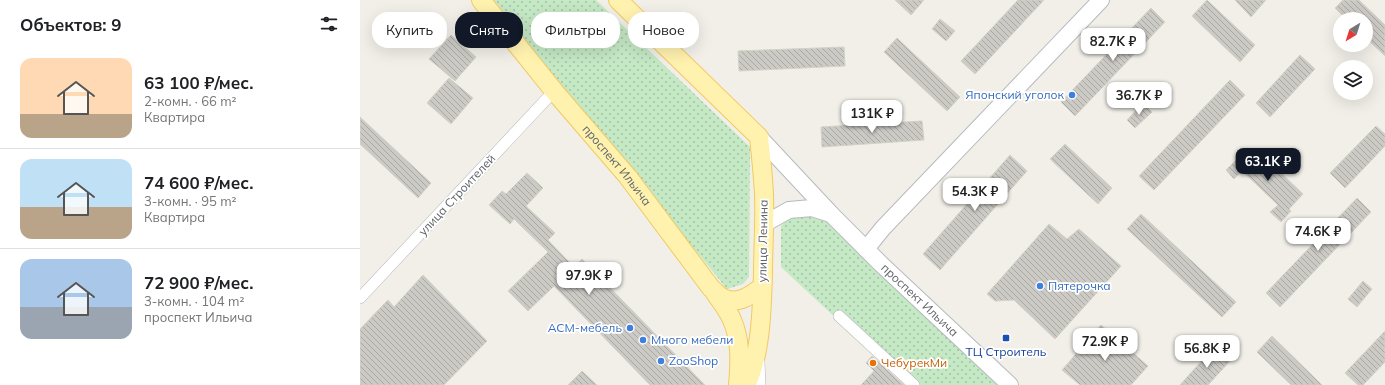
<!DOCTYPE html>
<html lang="ru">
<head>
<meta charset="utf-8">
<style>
  body { margin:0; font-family:Mulish,sans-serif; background:#f6f6f6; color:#202124; height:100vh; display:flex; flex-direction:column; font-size:15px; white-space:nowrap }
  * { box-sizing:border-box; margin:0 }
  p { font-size:13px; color:#757577 }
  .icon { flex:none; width:22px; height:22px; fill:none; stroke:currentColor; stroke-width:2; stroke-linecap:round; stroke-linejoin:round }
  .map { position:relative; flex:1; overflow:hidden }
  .sheet { display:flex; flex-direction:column; background:#fff; width:360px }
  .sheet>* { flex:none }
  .banner { position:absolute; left:12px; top:12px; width:380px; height:36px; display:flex; gap:8px }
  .needle { width:26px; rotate:218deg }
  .fabs { position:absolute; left:973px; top:12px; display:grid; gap:8px }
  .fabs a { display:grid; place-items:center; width:40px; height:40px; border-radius:50%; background:#fff; box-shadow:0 4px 16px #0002; font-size:20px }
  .price { position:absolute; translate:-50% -34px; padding:0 9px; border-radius:8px; background:#fff; color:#222; font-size:13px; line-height:26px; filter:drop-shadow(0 1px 2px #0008) }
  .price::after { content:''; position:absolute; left:50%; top:24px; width:12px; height:9px; margin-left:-6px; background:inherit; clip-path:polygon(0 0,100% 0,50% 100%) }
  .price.selected { background:#111827; color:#fff }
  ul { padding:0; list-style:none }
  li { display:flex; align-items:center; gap:12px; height:100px; padding:0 20px }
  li+li { border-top:1px solid #e0e0e0 }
  li span { display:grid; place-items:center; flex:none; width:112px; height:80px; border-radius:12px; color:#555 }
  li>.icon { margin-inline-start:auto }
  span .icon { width:48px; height:48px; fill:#fffc; stroke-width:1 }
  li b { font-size:17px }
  h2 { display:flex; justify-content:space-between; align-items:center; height:48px; padding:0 20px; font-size:17px }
  .pill { padding:0 14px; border-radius:16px; background:#fff; box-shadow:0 4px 16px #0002; font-size:14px; line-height:36px }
  .pill.selected { background:#111827; color:#fff }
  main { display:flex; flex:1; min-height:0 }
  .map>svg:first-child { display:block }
  .grass { fill:url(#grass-dots) }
  .building { fill:url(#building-back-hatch); stroke:#d6d1c6 }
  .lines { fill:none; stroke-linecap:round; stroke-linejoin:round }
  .street-casing { stroke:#b5b8bc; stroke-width:12 }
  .secondary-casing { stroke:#b6babf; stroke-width:18 }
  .primary-casing { stroke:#f2c960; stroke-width:20 }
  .street { stroke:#fff; stroke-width:11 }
  .secondary { stroke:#fff; stroke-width:16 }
  .primary { stroke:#fff2af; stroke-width:18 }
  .shop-dot { fill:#3f7fe0; stroke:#fff; stroke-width:1.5 }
  .transit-dot { fill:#1a4fb4; stroke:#fff; stroke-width:1.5 }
  .food-dot { fill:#e8710a; stroke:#fff; stroke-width:1.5 }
  .labels { text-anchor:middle; stroke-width:3.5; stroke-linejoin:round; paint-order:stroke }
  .shop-label { font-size:12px; fill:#366cbe; stroke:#fff; text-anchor:start }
  .street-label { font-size:12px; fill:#5f6368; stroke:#fff }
  .transit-label { font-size:12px; fill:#164399; stroke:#fff }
  .food-label { font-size:12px; fill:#c56008; stroke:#fff; text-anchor:start }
</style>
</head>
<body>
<main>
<section class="sheet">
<h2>Объектов: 9<svg class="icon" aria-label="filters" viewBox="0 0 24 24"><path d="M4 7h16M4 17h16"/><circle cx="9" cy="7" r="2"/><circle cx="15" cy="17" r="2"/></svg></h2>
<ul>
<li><span style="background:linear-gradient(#ffd9b3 70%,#b9a48a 0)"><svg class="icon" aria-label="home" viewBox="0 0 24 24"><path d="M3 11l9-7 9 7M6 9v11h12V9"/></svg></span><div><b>63 100 ₽/мес.</b><p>2-комн. · 66 m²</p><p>Квартира</p></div></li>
<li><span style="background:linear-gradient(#bfe0f5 60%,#b9a48a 0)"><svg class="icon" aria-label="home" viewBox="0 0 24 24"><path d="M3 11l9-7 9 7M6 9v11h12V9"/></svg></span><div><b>74 600 ₽/мес.</b><p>3-комн. · 95 m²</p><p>Квартира</p></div></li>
<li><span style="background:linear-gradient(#a9c7e8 60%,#9aa5b1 0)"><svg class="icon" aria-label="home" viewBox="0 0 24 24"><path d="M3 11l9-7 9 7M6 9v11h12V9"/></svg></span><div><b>72 900 ₽/мес.</b><p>3-комн. · 104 m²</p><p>проспект Ильича</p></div></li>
</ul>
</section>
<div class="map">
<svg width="1025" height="385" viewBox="0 0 1025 385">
  <defs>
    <pattern id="grass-dots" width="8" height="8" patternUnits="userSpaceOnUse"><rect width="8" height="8" fill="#c5e8c5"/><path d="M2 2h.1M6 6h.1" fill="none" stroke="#a3c0a4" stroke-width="1.8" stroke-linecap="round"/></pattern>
    <pattern id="building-back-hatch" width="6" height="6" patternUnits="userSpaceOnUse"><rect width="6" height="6" fill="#cccac5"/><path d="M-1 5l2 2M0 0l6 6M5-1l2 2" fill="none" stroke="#a9a8a4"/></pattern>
  </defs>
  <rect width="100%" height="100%" fill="#f1efe8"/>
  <path class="grass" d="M134 0H236L390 147 389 277 383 284 367 289 210 97Z
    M432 215H443L467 221 643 385H548L421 267V226Z"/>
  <path class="building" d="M535 0H564L551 15Z
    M658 0H684L615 74 601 61Z
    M847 0 895 45 880 62 832 16Z
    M875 0H906L891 17Z
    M983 0H999L1025 25V56L1006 38V19H986L975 8Z
    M791 8 805 22 715 116 701 102Z
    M580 19 595 31 586 41 572 29Z
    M91 35 116 57 95 81 69 59Z
    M537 38 600 97 587 111 524 52Z
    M484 47 485 66 379 71 378 51Z
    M940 55 955 69 910 117 896 103Z
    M89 78 113 98 91 124 67 103Z
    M870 80 885 95 794 190 779 176Z
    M783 103 792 112 775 128 767 120Z
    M0 117 71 183 58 198 0 144Z
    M562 121 564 140 462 147 461 127Z
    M1016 126 1025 134V146L985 188 970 173Z
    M705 144 752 188 738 204 690 159Z
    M895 148 943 194 929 209 931 211 921 222 910 212 918 205 882 171 874 179 866 170 876 160 880 164Z
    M650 155 667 171 580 270 563 254Z
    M167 173 183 188 166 206 195 233 188 240 214 267 222 259 345 385H290L194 286 168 311 148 291 188 252 154 219 150 224 129 205 142 191 146 194Z
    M997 198 1011 212 920 307 906 293Z
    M781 214 876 302 862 317 767 229Z
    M689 224 707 239 719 229 761 266 695 339 654 300 635 301 627 294Z
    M63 275 127 341 84 385H0V329L28 300 34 307Z
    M1003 281 1012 289 997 307 988 299Z
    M741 325 788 366 771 385H720L702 370Z
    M1025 331V362L1003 385H998L985 373Z
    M912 336 962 385H931L897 352Z
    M854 347 870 361 848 385H820Z
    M512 356 544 385H501L514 371 506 363Z
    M222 371 237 385H208Z"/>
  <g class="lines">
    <defs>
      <path id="street" d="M0 298 194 91
        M479 316 554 385
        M399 362 400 385"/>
      <g id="secondary">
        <path id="s1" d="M399 137 471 214 521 264 650 385"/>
        <path d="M404 224 429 210 452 208 471 214"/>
        <path d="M506 249 523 228 741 0"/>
      </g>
      <g id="primary">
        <path id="s2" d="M121 0 194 91 268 177 351 288C355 291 359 296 363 298 378 306 392 294 402 287"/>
        <path d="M258 0 399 137C401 156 403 175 404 194 405 221 403 248 403 274 402 307 401 355 386 385"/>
        <path d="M355 293C361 302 368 310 372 320 381 340 380 363 378 385"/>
      </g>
    </defs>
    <use href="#street" class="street-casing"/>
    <use href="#secondary" class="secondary-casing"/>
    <use href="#primary" class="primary-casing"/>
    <use href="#street" class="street"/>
    <use href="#secondary" class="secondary"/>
    <use href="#primary" class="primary"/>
  </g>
  <g class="shop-dot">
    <circle cx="712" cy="95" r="4"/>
    <circle cx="680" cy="286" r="4"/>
    <circle cx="270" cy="328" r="4"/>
    <circle cx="283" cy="340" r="4"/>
    <circle cx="301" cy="361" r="4"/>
  </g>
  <rect class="transit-dot" x="642" y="334" width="8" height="8" rx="2"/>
  <circle class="food-dot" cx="513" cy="363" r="4"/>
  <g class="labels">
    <g class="shop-label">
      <text x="704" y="99" text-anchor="end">Японский уголок</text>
      <text x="688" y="290">Пятерочка</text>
      <text x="262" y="332" text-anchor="end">АСМ-мебель</text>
      <text x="291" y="344">Много мебели</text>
      <text x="309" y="365">ZooShop</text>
    </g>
    <g class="street-label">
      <text dy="4" stroke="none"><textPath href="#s2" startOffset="214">проспект Ильича</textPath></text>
      <text transform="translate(97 195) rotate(-47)" y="4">улица Строителей</text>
      <text transform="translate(403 241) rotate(-89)" y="4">улица Ленина</text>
      <text dy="4" stroke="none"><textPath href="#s1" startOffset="229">проспект Ильича</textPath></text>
    </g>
    <g class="transit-label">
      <text x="646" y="356">ТЦ Строитель</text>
    </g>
    <g class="food-label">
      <text x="521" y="367">ЧебурекМи</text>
    </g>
  </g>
</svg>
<div class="fabs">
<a><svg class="needle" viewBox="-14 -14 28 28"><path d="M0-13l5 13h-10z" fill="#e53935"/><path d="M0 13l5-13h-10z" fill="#757577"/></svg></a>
<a><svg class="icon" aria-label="layers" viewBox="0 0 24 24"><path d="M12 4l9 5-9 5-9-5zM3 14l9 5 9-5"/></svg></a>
</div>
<b class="price" style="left:753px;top:62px">82.7K ₽</b>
<b class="price" style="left:779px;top:116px">36.7K ₽</b>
<b class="price" style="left:512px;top:134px">131K ₽</b>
<b class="price selected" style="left:908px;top:182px">63.1K ₽</b>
<b class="price" style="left:615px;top:212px">54.3K ₽</b>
<b class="price" style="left:958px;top:252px">74.6K ₽</b>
<b class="price" style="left:229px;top:296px">97.9K ₽</b>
<b class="price" style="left:745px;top:362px">72.9K ₽</b>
<b class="price" style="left:847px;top:369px">56.8K ₽</b>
<div class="banner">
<a class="pill">Купить</a>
<a class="pill selected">Снять</a>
<a class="pill">Фильтры</a>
<a class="pill">Новое</a>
</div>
</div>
</main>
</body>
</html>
